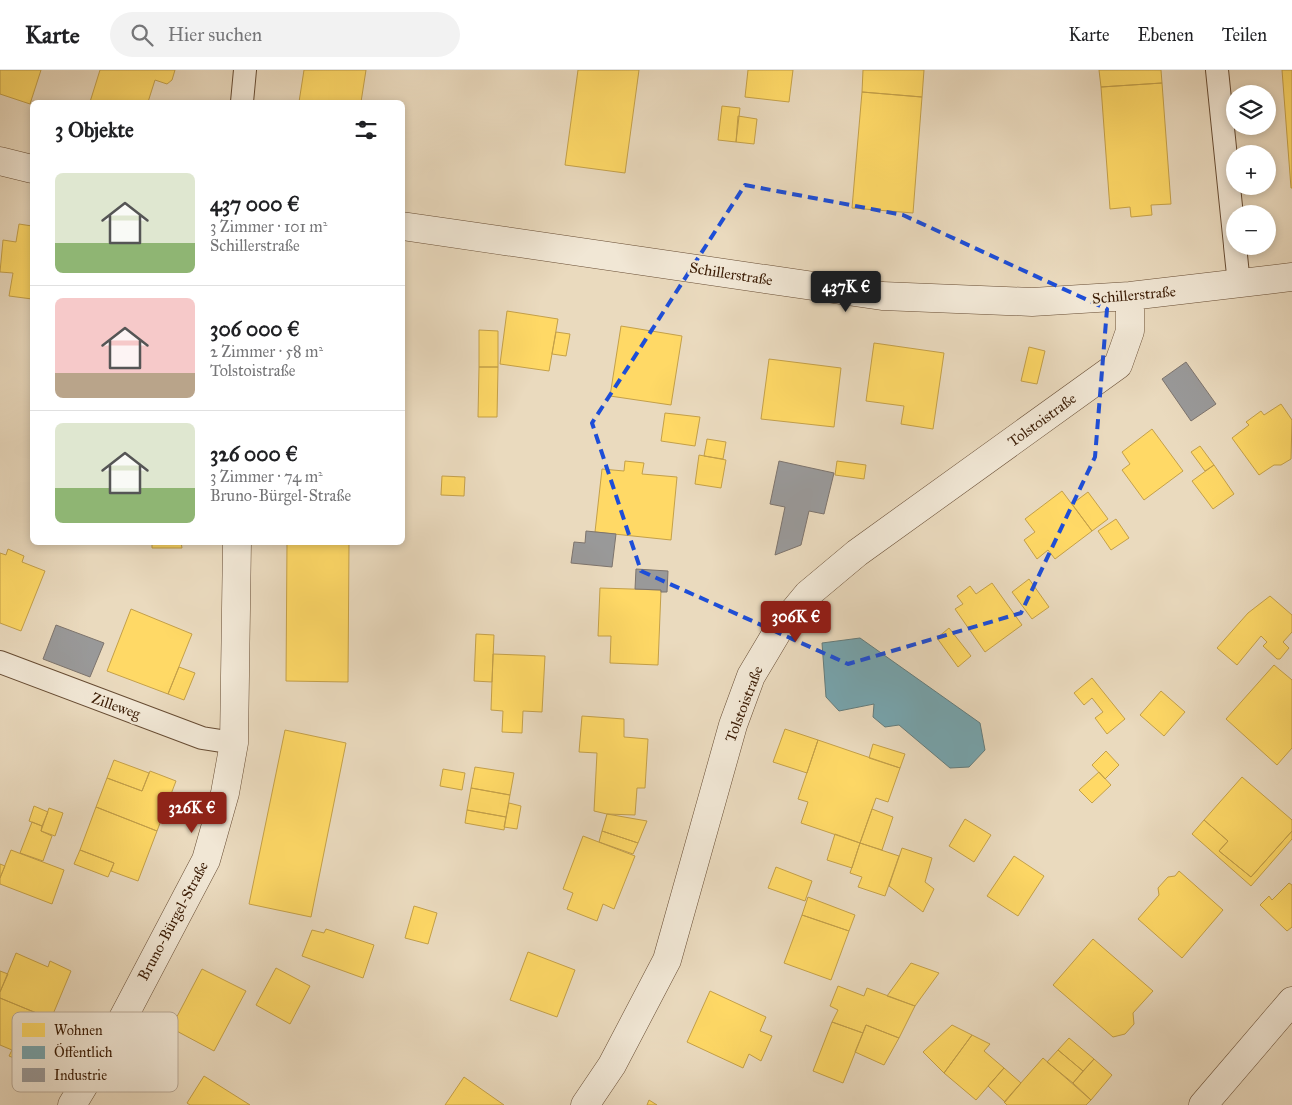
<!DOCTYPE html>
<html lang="de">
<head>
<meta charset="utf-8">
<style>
  body { margin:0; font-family:"IM FELL Great Primer",serif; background:#f2f2f2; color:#202124; height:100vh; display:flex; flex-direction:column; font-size:19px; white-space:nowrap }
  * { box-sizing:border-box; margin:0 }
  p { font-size:16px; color:#757577 }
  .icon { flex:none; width:28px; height:28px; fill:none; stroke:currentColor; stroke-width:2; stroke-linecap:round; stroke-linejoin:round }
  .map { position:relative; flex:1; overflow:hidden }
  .panel { position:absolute; left:30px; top:30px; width:375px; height:445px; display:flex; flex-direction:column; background:#fff; border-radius:8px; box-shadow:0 2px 8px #0003 }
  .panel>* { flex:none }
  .buttons { position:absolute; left:1226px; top:15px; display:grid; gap:10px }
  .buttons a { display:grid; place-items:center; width:50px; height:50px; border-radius:50%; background:#fff; box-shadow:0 2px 8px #0003; font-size:25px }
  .price { position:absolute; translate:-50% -42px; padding:0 11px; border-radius:5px; background:#8f2418; color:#fff; font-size:16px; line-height:32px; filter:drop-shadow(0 1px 2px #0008) }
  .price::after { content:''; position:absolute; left:50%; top:30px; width:15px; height:11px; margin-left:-8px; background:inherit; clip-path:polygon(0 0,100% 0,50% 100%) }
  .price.on { background:#222; color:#fff }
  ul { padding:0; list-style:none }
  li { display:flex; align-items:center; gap:15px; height:125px; padding:0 25px }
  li+li { border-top:1px solid #e0e0e0 }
  li span { display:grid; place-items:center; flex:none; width:140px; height:100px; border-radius:8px; color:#555 }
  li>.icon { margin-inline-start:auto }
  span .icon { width:60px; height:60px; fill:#fffc; stroke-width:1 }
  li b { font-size:21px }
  h2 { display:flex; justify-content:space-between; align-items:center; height:60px; padding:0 25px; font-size:21px }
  header { display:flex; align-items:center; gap:30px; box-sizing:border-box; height:70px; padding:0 25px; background:#fff; border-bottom:1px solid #e0e0e0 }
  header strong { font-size:24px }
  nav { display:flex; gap:28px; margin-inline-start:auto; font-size:18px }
  .search { width:350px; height:45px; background:#f2f2f2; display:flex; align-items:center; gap:12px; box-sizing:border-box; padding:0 18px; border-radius:28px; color:#757577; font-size:19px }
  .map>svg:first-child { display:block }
  .homes { fill:#ffd966; stroke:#c4a049 }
  .public { fill:#76a5af; stroke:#647c7c }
  .industry { fill:#999; stroke:#7d746d }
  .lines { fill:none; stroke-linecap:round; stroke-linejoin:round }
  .service-casing { stroke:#674c33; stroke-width:24 }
  .minor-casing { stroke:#674c33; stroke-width:29 }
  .service { stroke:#f1e7d5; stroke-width:22 }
  .minor { stroke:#f1e7d5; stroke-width:28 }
  .marked { fill:none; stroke:#1d4ed8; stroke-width:4; stroke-dasharray:10 6; stroke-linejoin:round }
  .labels { text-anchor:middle; stroke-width:5; stroke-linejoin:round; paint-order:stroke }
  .street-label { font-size:15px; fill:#3b1c05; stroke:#f1e7d5 }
  .key { fill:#f1e7d5; stroke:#baaa97; stroke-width:1 }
  .key-label { font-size:14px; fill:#3b1c05 }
</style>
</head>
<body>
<header>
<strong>Karte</strong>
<div class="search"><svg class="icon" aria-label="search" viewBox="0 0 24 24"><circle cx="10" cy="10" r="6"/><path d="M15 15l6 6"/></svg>Hier suchen</div>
<nav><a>Karte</a><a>Ebenen</a><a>Teilen</a></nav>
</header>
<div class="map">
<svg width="1292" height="1035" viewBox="0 0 1292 1035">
  <rect width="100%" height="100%" fill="#eadabe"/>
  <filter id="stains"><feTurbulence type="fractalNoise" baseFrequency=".004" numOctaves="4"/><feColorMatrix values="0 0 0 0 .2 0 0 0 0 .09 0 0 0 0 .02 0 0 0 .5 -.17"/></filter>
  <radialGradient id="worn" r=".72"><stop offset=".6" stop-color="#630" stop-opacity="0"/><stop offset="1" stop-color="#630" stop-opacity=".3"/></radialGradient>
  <path class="homes" d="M0 0H41L30 34 0 24Z
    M100 0H175L172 10 167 14 155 10 148 32H90Z
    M304 0H366L361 32H299Z
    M578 0H639L625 103 565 95Z
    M748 0H793L789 32 745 27Z
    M863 0H924L922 27 862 22Z
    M1099 0H1161L1162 13 1101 17Z
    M1282 0H1292V118H1291Z
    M1162 13 1171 134 1151 135 1152 145 1131 147 1130 137 1110 139 1101 17Z
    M862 22 922 27 913 143 852 138Z
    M722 36 740 38 736 72 718 70Z
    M738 46 757 49 754 74 736 72Z
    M19 154 32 156V229L9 226 13 203 0 202 3 170 16 172Z
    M507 241 558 249 549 301 500 294Z
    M621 256 682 266 671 335 610 326Z
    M479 260 498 261V297H479Z
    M556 262 570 264 566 286 552 284Z
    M874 273 944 283 933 359 901 354 904 336 866 331Z
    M1029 277 1045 281 1037 314 1021 311Z
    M769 289 841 298 834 357 761 349Z
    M479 297H498L497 347H478Z
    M1281 334 1292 350 1291 389 1281 395H1274L1259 405 1232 368 1249 355 1246 352 1261 341 1264 345Z
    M665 343 700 347 695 376 661 371Z
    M1152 359 1183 401 1144 430 1122 400 1130 394 1122 382Z
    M707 369 726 372 723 389 704 386Z
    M1200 376 1214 395 1205 401 1191 382Z
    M699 385 726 390 721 418 695 414Z
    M625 391 644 393 642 404 677 407 671 470 595 462 602 399 624 401Z
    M837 391 866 395 864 409 835 405Z
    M1214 395 1234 424 1213 439 1192 411Z
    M442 406 465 407 464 426 441 425Z
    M1062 421 1092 461 1055 489 1048 480 1037 489 1024 470 1035 462 1025 449Z
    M1088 422 1108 449 1092 461 1072 434Z
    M1116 449 1129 468 1111 480 1098 461Z
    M152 472H181L182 478H152Z
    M287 472H349L348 612 286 611Z
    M8 479 24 486 22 492 45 501 21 561 0 553V483L6 485Z
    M1029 509 1049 537 1032 549 1012 522Z
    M992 513 1022 555 985 582 955 539 963 534 957 526 970 516 976 524Z
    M600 518 661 520 658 595 610 593 611 566H598Z
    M1270 526 1292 545V562L1283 572 1289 578 1280 589H1277L1263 576 1267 572 1261 566 1237 595 1217 578 1248 543Z
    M131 539 192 564 168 624 107 601Z
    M949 558 971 586 958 597 937 568Z
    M476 564 494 565 492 612 474 611Z
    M493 584 545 586 542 642 523 641 522 663 502 662 503 641 491 640Z
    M1274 595 1292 610V678L1277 695 1226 649Z
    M179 597 195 603 184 630 168 624Z
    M1092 608 1125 649 1107 664 1095 648 1103 642 1092 628 1084 635 1074 623Z
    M1161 621 1185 642 1164 666 1140 645Z
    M582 646 624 649V667L648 669 645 718H637L635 745 607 744 594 741 597 683 579 682Z
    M785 659 818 670 807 703 773 692Z
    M285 660 346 673 311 847 249 834Z
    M818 670 900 698 888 732 876 728 860 773 801 753 808 732 798 729Z
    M873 674 905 684 900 698 869 688Z
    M1106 681 1119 695 1105 709 1092 695Z
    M114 690 149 703 142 721 107 708Z
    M475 697 514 703 510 725 471 718Z
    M443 699 465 703 462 720 440 716Z
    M150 701 176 711 157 761 96 737 107 708 142 721Z
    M1099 702 1111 715 1092 733 1079 720Z
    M1242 707 1292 750V761L1251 807 1219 781 1228 771 1204 750Z
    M471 718 510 725 506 747 467 740Z
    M509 733 521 736 517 759 504 757Z
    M34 736 48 742 42 756 29 751Z
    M96 737 157 761 138 811 111 801 114 793 80 780Z
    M49 738 63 743 55 766 41 761Z
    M872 739 893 747 882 780 860 773Z
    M467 740 506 747 504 760 465 753Z
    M607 744 647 751 638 773 602 761Z
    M965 749 991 765 974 792 949 776Z
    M1204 750 1228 771 1219 781 1251 807 1292 761V769L1251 816 1192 764Z
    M32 752 42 756 41 761 52 766 43 791 20 783Z
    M602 761 638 773 633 784 599 772Z
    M835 764 860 773 852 798 827 790Z
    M583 766 635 786 614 839 603 834 597 851 567 839 573 823 563 819Z
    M860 773 899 786 885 826 858 817 862 807 850 803Z
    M902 778 932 788 925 812 934 819 923 842 889 816Z
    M11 780 64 800 52 834 0 814V808Z
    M80 780 114 793 108 807 74 794Z
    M1014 786 1044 806 1018 846 987 826Z
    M0 794 5 796 0 808Z
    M776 797 812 811 805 831 768 818Z
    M1179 801 1223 840 1182 888 1138 849 1159 825 1158 818 1168 807 1175 806Z
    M1289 813 1292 815V857L1287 861 1260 835 1269 826 1272 830Z
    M808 827 855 845 849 861 802 845Z
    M414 836 437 843 428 874 405 868Z
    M802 845 849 861 831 910 784 893Z
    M326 859 374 875 363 908 302 886 312 860 324 863Z
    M1093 869 1153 921 1133 943 1134 954 1125 964 1113 967 1053 915Z
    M528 882 575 900 557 947 510 930Z
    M16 883 48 897 50 891 71 901 51 949 0 928V922Z
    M911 893 939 903 915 936 887 926Z
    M276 898 310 916 290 954 256 935Z
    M202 899 246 921 214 981 171 958Z
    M0 901 8 904 0 922Z
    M838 916 864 926 867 918 915 936 899 968 866 955 863 963 832 952 838 940 830 936Z
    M710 921 766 947 760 961 772 966 761 991 749 984 743 998 687 972Z
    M0 928 51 949 31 995 9 986 12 980 0 975Z
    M832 952 863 963 843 1013 813 1001Z
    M866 955 899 968 884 995 855 982Z
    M952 955 972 965 944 1003 923 982Z
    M972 965 990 974 984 981 1004 998 976 1030 944 1003Z
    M1069 968 1094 989 1083 1001 1058 980Z
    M1058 980 1083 1001 1073 1013 1047 992Z
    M1043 988 1091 1030 1086 1035H1007L1004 1032Z
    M1094 989 1112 1005 1091 1030 1073 1013Z
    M1004 998 1021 1013 1005 1032 988 1016Z
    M204 1006 250 1035H190L187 1033Z
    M464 1007 504 1035H445Z
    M649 1030 657 1035H647Z"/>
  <path class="public" d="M860 568 980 653 985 680 969 697 950 698 899 655 885 657 873 647 874 634 839 641 826 627 822 573Z"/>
  <path class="industry" d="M1186 292 1216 334 1191 351 1162 309Z
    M779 391 834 403 824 444 809 441 801 475 775 485 785 437 770 434Z
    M586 461 616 464 612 497 571 493 574 472 585 473Z
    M636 499 668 501 667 522H661V520L635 519Z
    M56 555 104 573 90 607 43 589Z"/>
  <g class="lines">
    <defs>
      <path id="service" d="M1217 0 1235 175
        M242 32 245 0
        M1235 176 1239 214
        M0 592 202 668 234 673"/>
      <path id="minor" d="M0 91 32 99
        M402 156 882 226 1032 232 1130 226 1292 207
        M72 1035 113 967 206 790 225 723 234 673 237 472
        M585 1035 612 995 667 890 733 655 751 606 779 559 808 524 857 483 1118 295 1130 261V226
        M1203 1035 1292 931"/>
    </defs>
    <use href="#service" class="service-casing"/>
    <use href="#minor" class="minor-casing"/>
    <use href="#service" class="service"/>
    <use href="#minor" class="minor"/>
  </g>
  <path class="marked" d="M745 115 903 145 1107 239 1095 387 1021 543 848 594 641 501 592 353Z"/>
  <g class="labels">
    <g class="street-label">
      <text transform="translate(731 204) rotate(9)" y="5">Schillerstraße</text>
      <text transform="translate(1134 225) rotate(-5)" y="5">Schillerstraße</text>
      <text transform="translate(1042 350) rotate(-36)" y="5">Tolstoistraße</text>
      <text transform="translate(744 634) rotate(-69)" y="5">Tolstoistraße</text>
      <text transform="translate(116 636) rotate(20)" y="5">Zilleweg</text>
      <text transform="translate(173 851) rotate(-62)" y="5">Bruno-Bürgel-Straße</text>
    </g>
  </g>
  <rect x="12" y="942" width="166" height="80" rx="8" class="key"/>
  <rect x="22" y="953" width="23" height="14" fill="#ffd966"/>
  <rect x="22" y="976" width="23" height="13" fill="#76a5af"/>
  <rect x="22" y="998" width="23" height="14" fill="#999"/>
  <g class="key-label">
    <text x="54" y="965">Wohnen</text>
    <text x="54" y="987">Öffentlich</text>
    <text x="54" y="1010">Industrie</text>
  </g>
  <rect width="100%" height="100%" filter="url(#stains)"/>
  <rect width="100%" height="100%" fill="url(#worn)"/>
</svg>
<div class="buttons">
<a><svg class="icon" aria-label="layers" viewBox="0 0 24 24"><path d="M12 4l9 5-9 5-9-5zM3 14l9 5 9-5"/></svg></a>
<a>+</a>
<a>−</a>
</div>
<b class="price on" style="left:846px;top:243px">437K €</b>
<b class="price" style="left:796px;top:573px">306K €</b>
<b class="price" style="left:192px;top:764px">326K €</b>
<section class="panel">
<h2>3 Objekte<svg class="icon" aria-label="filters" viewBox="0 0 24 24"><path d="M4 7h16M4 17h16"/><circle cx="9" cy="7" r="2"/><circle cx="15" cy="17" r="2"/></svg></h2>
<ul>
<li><span style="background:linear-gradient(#dfe7d0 70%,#8fb573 0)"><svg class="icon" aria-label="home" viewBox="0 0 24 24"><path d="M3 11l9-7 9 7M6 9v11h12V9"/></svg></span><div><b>437 000 €</b><p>3 Zimmer · 101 m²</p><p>Schillerstraße</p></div></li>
<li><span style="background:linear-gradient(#f6c9c9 75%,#b9a48a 0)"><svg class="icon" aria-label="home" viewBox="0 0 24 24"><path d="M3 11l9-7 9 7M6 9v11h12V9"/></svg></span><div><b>306 000 €</b><p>2 Zimmer · 58 m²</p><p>Tolstoistraße</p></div></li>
<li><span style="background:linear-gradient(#dfe7d0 65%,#8fb573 0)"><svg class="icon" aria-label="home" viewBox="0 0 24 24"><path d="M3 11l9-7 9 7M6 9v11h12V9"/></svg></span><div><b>326 000 €</b><p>3 Zimmer · 74 m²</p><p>Bruno-Bürgel-Straße</p></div></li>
</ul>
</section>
</div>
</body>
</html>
